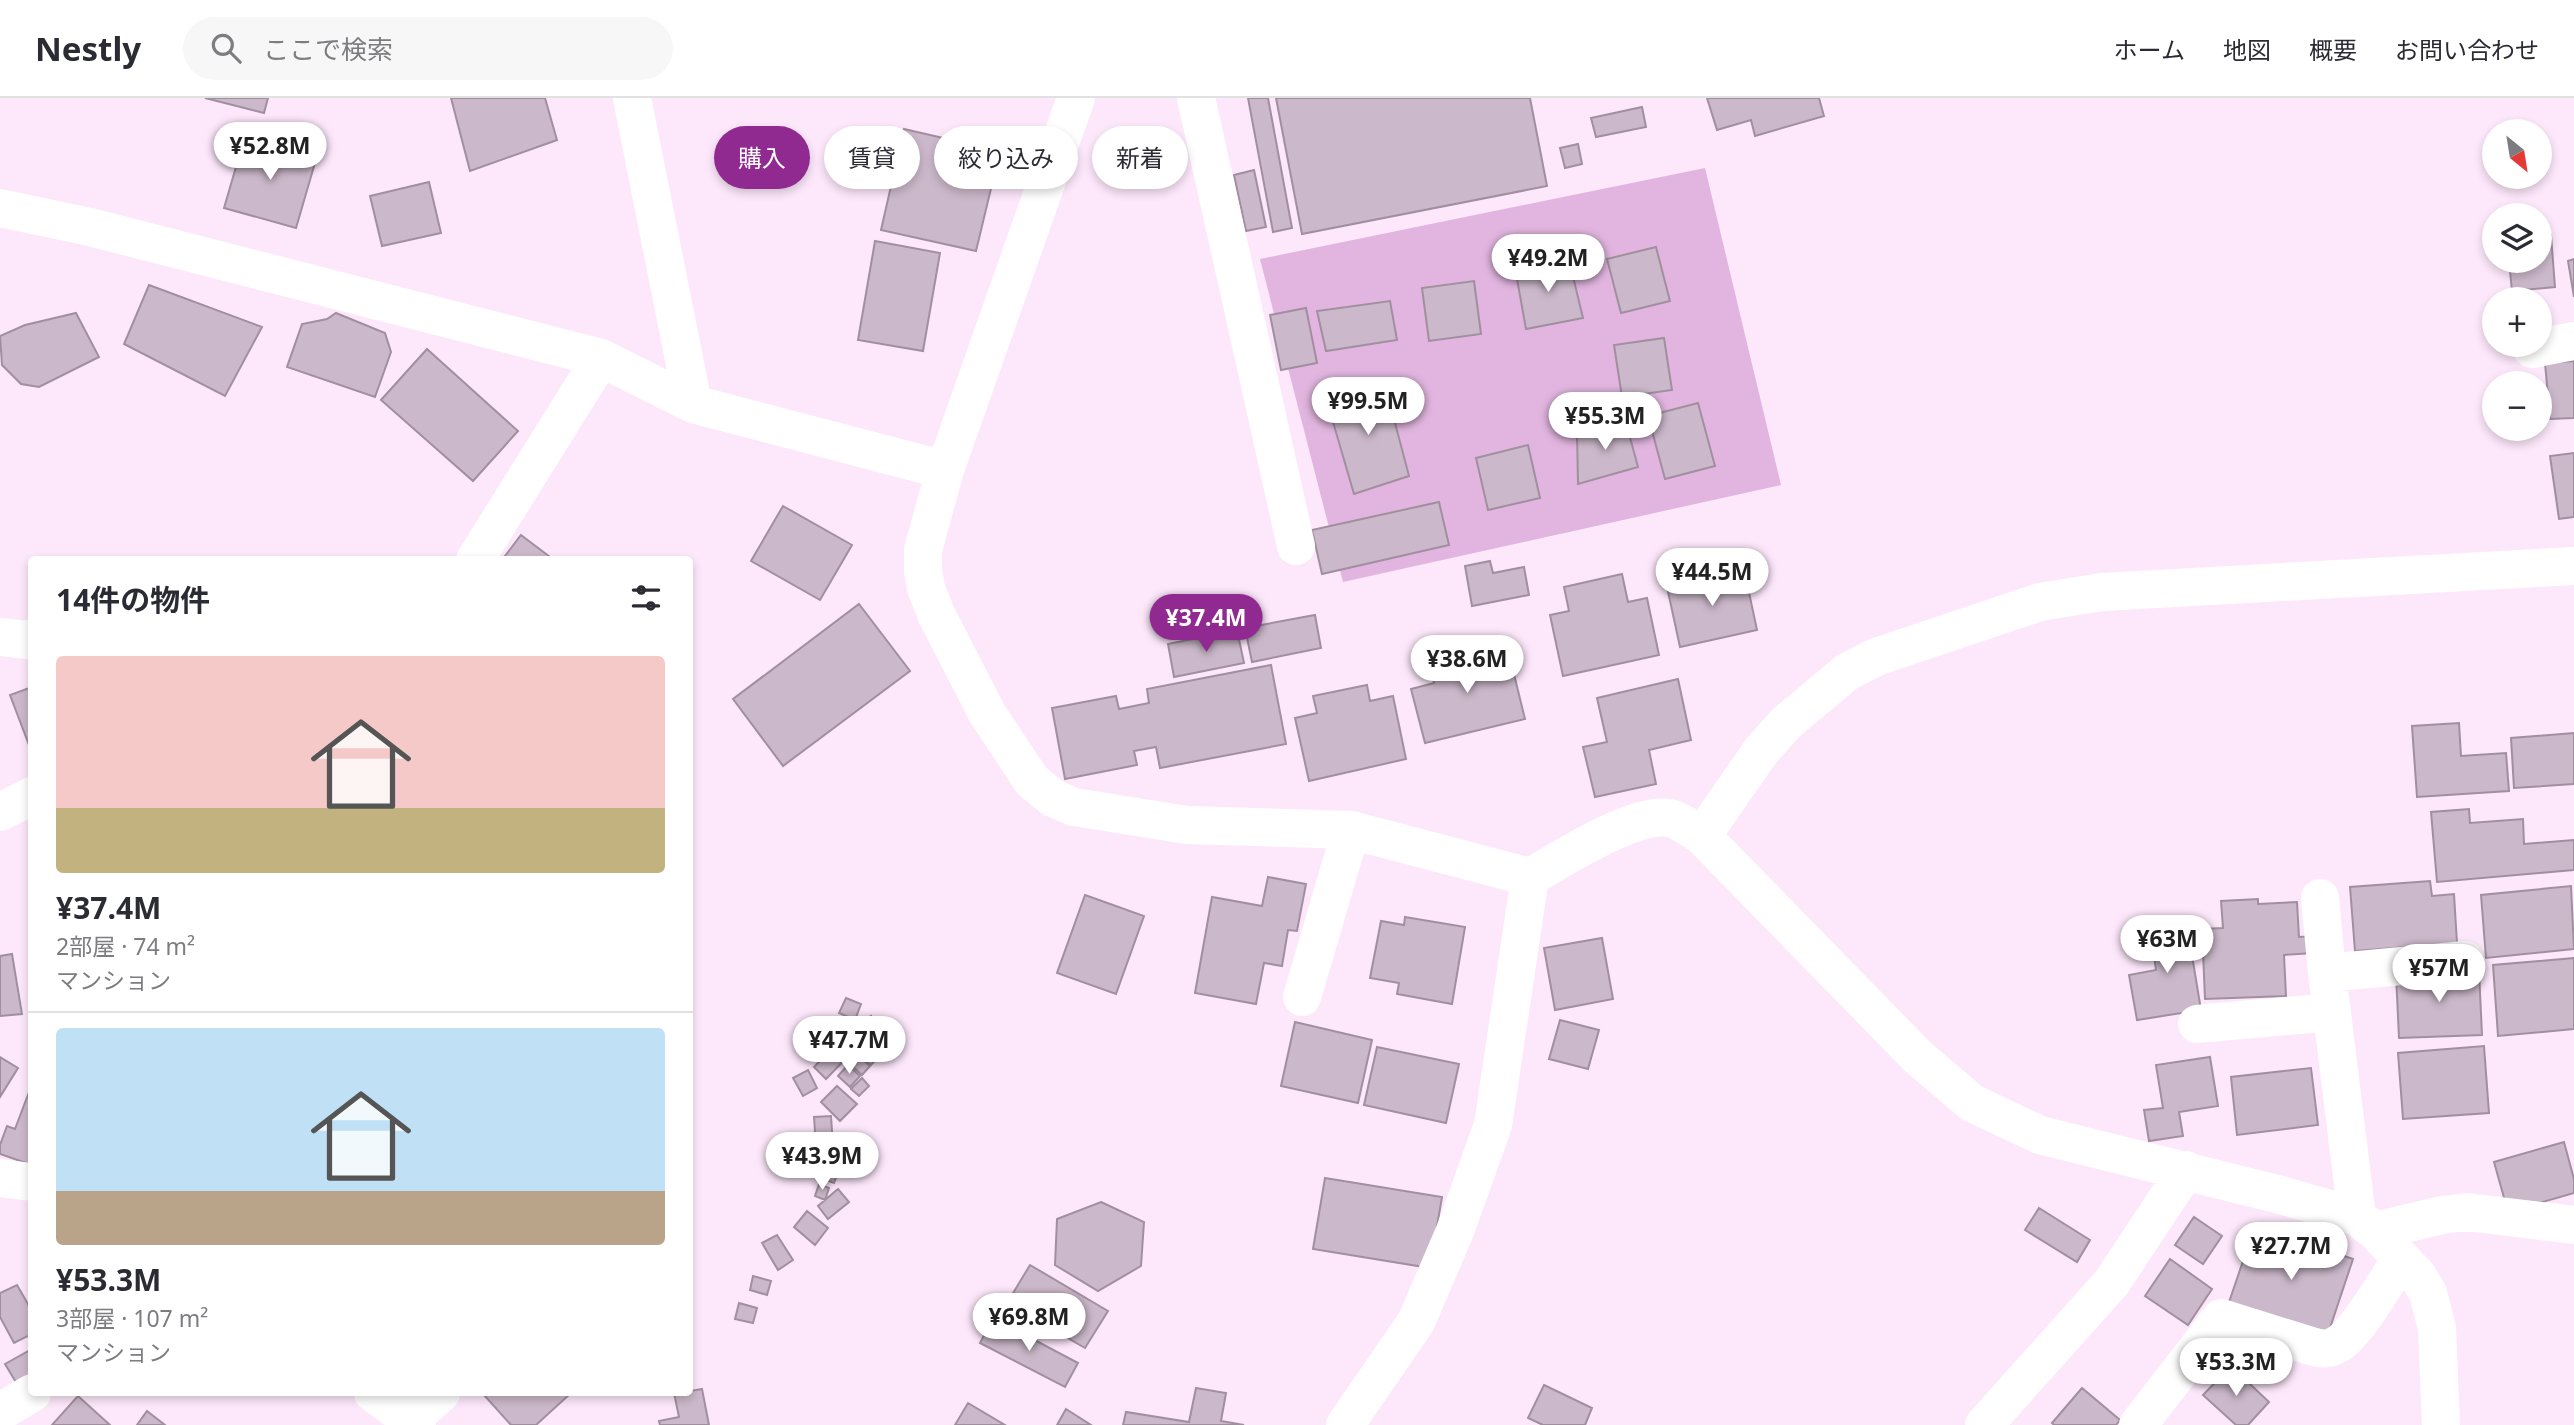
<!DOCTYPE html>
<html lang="ja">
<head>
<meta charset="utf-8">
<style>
  body { margin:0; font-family:"Noto Sans","Noto Sans JP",sans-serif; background:#f7f7f7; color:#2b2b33; height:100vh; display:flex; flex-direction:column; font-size:26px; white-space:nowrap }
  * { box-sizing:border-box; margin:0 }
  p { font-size:23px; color:#7c7c81 }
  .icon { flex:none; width:38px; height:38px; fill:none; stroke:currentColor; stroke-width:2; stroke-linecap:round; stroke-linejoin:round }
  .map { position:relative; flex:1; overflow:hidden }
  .details { position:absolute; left:28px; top:458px; width:665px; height:840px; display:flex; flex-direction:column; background:#fff; border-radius:7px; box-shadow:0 4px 10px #0003 }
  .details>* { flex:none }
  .banner { position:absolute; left:714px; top:28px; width:665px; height:63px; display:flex; gap:14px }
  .needle { width:46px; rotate:150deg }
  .fabs { position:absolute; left:2482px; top:21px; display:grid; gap:14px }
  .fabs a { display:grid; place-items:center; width:70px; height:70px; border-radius:50%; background:#fff; box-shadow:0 4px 10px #0003; font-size:35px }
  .price { position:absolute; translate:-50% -60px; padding:0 16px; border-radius:24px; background:#fff; color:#222; font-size:23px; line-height:46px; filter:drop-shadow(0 2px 4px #0008) }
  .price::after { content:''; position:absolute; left:50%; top:42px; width:21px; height:16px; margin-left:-10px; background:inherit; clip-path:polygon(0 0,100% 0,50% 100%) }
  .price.active { background:#902a90; color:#fff }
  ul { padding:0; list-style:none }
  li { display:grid; align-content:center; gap:14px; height:371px; padding:0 28px }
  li+li { border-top:2px solid #e1e1e2 }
  li span { display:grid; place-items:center; height:217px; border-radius:7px; color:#555 }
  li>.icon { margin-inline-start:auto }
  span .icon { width:126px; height:126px; fill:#fffc; stroke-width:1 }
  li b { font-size:30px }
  h2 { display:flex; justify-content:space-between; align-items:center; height:84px; padding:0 28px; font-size:30px }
  .chip { padding:0 24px; border-radius:32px; background:#fff; box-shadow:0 4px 10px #0003; font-size:24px; line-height:63px }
  .chip.active { background:#902a90; color:#fff }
  header { display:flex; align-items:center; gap:42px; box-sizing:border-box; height:98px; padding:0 35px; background:#fff; border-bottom:2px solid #e1e1e2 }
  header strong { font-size:33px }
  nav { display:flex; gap:38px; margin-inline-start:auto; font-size:24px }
  .search { width:490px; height:63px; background:#f7f7f7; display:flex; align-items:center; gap:18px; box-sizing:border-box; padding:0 24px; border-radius:38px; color:#7c7c81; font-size:26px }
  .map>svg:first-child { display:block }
  .green { fill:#e1b5df }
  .building { fill:#cbb8ca; stroke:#a18fa0; stroke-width:2 }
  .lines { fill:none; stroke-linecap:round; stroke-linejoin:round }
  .street { stroke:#fff; stroke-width:38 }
</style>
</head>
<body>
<header>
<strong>Nestly</strong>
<div class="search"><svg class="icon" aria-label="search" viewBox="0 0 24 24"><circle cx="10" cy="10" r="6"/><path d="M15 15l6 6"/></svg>ここで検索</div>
<nav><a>ホーム</a><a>地図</a><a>概要</a><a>お問い合わせ</a></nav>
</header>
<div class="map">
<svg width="2574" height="1327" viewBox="0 0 2574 1327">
  <rect width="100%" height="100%" fill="#fde8fb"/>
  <path class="green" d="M1705 70 1781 387 1343 484 1260 161Z"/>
  <path class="building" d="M205 0H268L264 15Z
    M451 0H545L557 42 470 73Z
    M1248 0H1268L1292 130 1273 134Z
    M1276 0H1530L1547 88 1302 136Z
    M1707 0H1819L1824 18 1755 38 1751 22 1717 32Z
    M1642 9 1646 29 1596 39 1591 20Z
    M904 31 1000 53 976 153 881 132Z
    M245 38 317 58 296 130 224 110Z
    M1578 46 1582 66 1565 70 1560 50Z
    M1254 72 1266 129 1246 133 1234 77Z
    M429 84 441 135 382 148 370 98Z
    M2551 137 2555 189 2512 193 2509 163H2539V138Z
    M875 143 940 155 923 253 858 242Z
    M1656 149 1670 203 1621 215 1607 161Z
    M2574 161V199L2568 163Z
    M1569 162 1583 220 1526 231 1515 170Z
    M1474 183 1481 236 1429 243 1422 190Z
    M149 187 262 229 225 298 124 246Z
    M1390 203 1397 242 1326 253 1317 213Z
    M1306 210 1317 265 1281 272 1270 217Z
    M76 215 99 259 39 289 21 286 2 267 0 238 25 227Z
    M336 215 385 235 391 254 375 299 287 269 302 226 327 221Z
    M1664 240 1672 292 1622 299 1614 247Z
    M427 251 518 333 473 383 381 302Z
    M2574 263V320L2550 321 2545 265Z
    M1384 283 1409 378 1354 396 1326 300Z
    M1698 305 1715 368 1665 381 1648 318Z
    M1625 321 1638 369 1578 386 1577 335Z
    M1528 347 1540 400 1488 412 1476 360Z
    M2574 355V419L2559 421 2550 358Z
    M1439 404 1449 447 1322 476 1312 432Z
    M783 408 852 447 820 502 751 463Z
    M521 437 550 459 548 462H502Z
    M1490 463 1493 475 1524 469 1529 497 1472 508 1465 468Z
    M1744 471 1757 532 1680 549 1667 489Z
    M1622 476 1628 504 1647 500 1659 557 1563 578 1550 517 1569 513 1564 489Z
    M859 506 910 573 783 668 733 601Z
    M1315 517 1321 550 1252 564 1245 530Z
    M1237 532 1244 565 1174 579 1168 546Z
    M1482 547 1487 566 1510 560 1525 621 1425 645 1411 591 1434 585 1428 561Z
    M1271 567 1286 646 1160 670 1156 649 1134 653 1137 667 1065 681 1052 610 1116 598 1119 611 1149 605 1147 591Z
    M1678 581 1691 642 1649 652 1656 686 1595 699 1583 649 1607 644 1597 600Z
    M1367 587 1370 603 1393 598 1406 661 1309 683 1295 620 1317 615 1313 598Z
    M32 589V655L10 597Z
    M2459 625 2461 658 2506 655 2509 693 2417 699 2412 628Z
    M2574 635V686L2514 690 2511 640Z
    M2469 711 2470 725 2523 721 2524 746 2574 742V772L2437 784 2431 714Z
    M1268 779 1306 786 1297 833 1288 832 1282 868 1264 865 1256 906 1195 895 1212 799 1262 808Z
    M2430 783 2432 798 2454 796 2457 845 2355 853 2350 789Z
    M2571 788 2574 851 2486 860 2481 797Z
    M1085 797 1144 818 1116 896 1057 875Z
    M2258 801V806L2297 804 2299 839 2314 838V855L2284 857 2286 898 2205 901 2202 831 2223 830 2221 803Z
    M1405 819 1465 829 1452 906 1397 896 1399 885 1370 880 1381 823 1404 827Z
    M2186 821 2201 912 2137 922 2129 877 2156 872 2150 828Z
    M1602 840 1613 901 1555 912 1544 850Z
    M12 856 22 916 0 918V858Z
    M2574 860V931L2498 938 2493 867Z
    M2479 873 2482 937 2399 940 2396 876Z
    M846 900 861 906 855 922 839 915Z
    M871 918 882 937 868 947 856 928Z
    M1560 922 1599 932 1588 971 1549 961Z
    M1295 924 1372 942 1358 1005 1281 988Z
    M847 934 860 946 826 981 814 969Z
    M869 947 880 957 871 967 860 957Z
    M2484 948 2489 1015 2403 1021 2398 955Z
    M1377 949 1459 966 1446 1025 1364 1007Z
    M858 958 870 968 862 977 851 967Z
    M0 959 18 970 0 999Z
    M2210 959 2218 1008 2179 1014 2183 1038 2149 1043 2144 1012 2163 1010 2156 967Z
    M848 967 860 978 850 989 838 978Z
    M2311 970 2318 1027 2237 1037 2231 979Z
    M808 972 817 990 803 998 793 980Z
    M862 980 869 988 859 998 851 991Z
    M32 986V1067L0 1056V1047L7 1028 15 1031Z
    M837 988 857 1006 840 1023 821 1004Z
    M831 1018 833 1048 816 1049 814 1019Z
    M2564 1044 2574 1081V1095L2508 1114 2494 1064Z
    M832 1049 834 1065 818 1067 817 1050Z
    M827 1070 838 1074 834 1085 823 1081Z
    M1325 1080 1442 1099 1430 1170 1313 1151Z
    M819 1086 829 1090 825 1102 815 1098Z
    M838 1091 849 1104 828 1121 818 1108Z
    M1101 1104 1144 1124 1141 1168 1098 1193 1055 1167 1057 1121Z
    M2039 1110 2090 1142 2077 1164 2025 1132Z
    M807 1113 828 1130 815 1147 794 1129Z
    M2194 1119 2222 1138 2203 1166 2175 1147Z
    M2255 1128 2353 1161 2327 1239 2228 1207Z
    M777 1137 793 1162 778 1172 762 1145Z
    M2170 1161 2212 1191 2188 1227 2145 1198Z
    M1030 1167 1108 1213 1085 1250 1007 1205Z
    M753 1178 771 1183 767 1197 750 1192Z
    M17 1187 32 1213V1236L14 1245 0 1219V1195Z
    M739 1205 757 1210 753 1225 735 1221Z
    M993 1220 1078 1265 1065 1289 980 1245Z
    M32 1251V1277L17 1286 5 1266Z
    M2231 1268 2269 1304 2248 1327H2236L2203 1297Z
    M1544 1287 1592 1310 1585 1327H1543L1528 1320Z
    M1196 1290 1226 1295 1221 1323 1244 1327H1123L1126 1314 1189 1324Z
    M2082 1290 2120 1322 2116 1327H2054L2052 1325Z
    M702 1291 709 1327H660L659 1323 679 1319 674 1295H690V1293Z
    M486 1295H571L536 1327H511L484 1297Z
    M78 1298 110 1327H52Z
    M968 1305 1005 1327H955Z
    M1066 1311 1091 1327H1057Z
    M147 1313 165 1327H137Z"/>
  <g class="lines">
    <path class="street" d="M632 0 693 306
      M1076 0 945 372 923 452V472L926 490 936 516 987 615 1032 683 1053 700 1074 709 1187 727 1351 732 1530 779C1562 761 1634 714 1669 720 1680 722 1692 732 1702 738L1918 959 1972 1005 2040 1037 2281 1097 2357 1119 2375 1133 2417 1177 2428 1195 2437 1230 2441 1327
      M1196 0 1296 448
      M0 110 90 129 601 260 693 306 945 372
      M2532 251 2574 243
      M475 462 601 260
      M0 539 28 542 32 540
      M0 714 32 698
      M1702 738 1761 653 1786 625 1847 574 1876 559 2040 504 2102 494 2574 468
      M2320 800 2327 875 2357 1119
      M2327 875 2465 862
      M1302 899 1351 732
      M2197 926 2332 914
      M0 1080 32 1084
      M2375 1133 2442 1117 2467 1114 2574 1127
      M373 1295 417 1327
      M0 1314 32 1295
      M411 1322 441 1295
      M1345 1327 1416 1224 1455 1133 1493 1027 1530 779
      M1984 1327 2112 1184 2186 1072
      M2138 1327 2221 1220 2311 1248C2321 1251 2329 1252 2338 1246 2358 1234 2387 1182 2401 1161"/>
  </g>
</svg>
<div class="fabs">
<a><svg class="needle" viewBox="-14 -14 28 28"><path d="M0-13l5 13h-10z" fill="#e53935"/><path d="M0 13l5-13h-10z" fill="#7c7c81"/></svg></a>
<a><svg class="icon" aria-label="layers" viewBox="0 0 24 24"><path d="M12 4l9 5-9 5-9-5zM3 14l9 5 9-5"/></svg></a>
<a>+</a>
<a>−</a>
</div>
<b class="price" style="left:270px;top:84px">¥52.8M</b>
<b class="price" style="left:1548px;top:196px">¥49.2M</b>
<b class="price" style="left:1368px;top:339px">¥99.5M</b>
<b class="price" style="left:1605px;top:354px">¥55.3M</b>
<b class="price" style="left:1712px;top:510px">¥44.5M</b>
<b class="price active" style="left:1206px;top:556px">¥37.4M</b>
<b class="price" style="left:1467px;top:597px">¥38.6M</b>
<b class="price" style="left:2167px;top:877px">¥63M</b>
<b class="price" style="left:2439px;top:906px">¥57M</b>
<b class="price" style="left:849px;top:978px">¥47.7M</b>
<b class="price" style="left:822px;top:1094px">¥43.9M</b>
<b class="price" style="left:2291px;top:1184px">¥27.7M</b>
<b class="price" style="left:1029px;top:1255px">¥69.8M</b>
<b class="price" style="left:2236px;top:1300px">¥53.3M</b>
<div class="banner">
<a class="chip active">購入</a>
<a class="chip">賃貸</a>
<a class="chip">絞り込み</a>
<a class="chip">新着</a>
</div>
<section class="details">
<h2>14件の物件<svg class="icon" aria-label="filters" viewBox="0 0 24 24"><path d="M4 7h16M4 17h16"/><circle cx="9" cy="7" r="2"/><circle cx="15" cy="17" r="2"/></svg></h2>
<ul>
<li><span style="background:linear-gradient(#f6c9c9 70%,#c2b280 0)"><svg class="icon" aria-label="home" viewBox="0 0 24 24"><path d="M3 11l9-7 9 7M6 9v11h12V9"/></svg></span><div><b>¥37.4M</b><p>2部屋 · 74 m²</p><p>マンション</p></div></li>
<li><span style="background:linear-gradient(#bfe0f5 75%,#b9a48a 0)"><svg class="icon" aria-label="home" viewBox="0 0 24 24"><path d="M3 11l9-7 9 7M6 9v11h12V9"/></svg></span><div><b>¥53.3M</b><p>3部屋 · 107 m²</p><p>マンション</p></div></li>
</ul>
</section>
</div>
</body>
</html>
